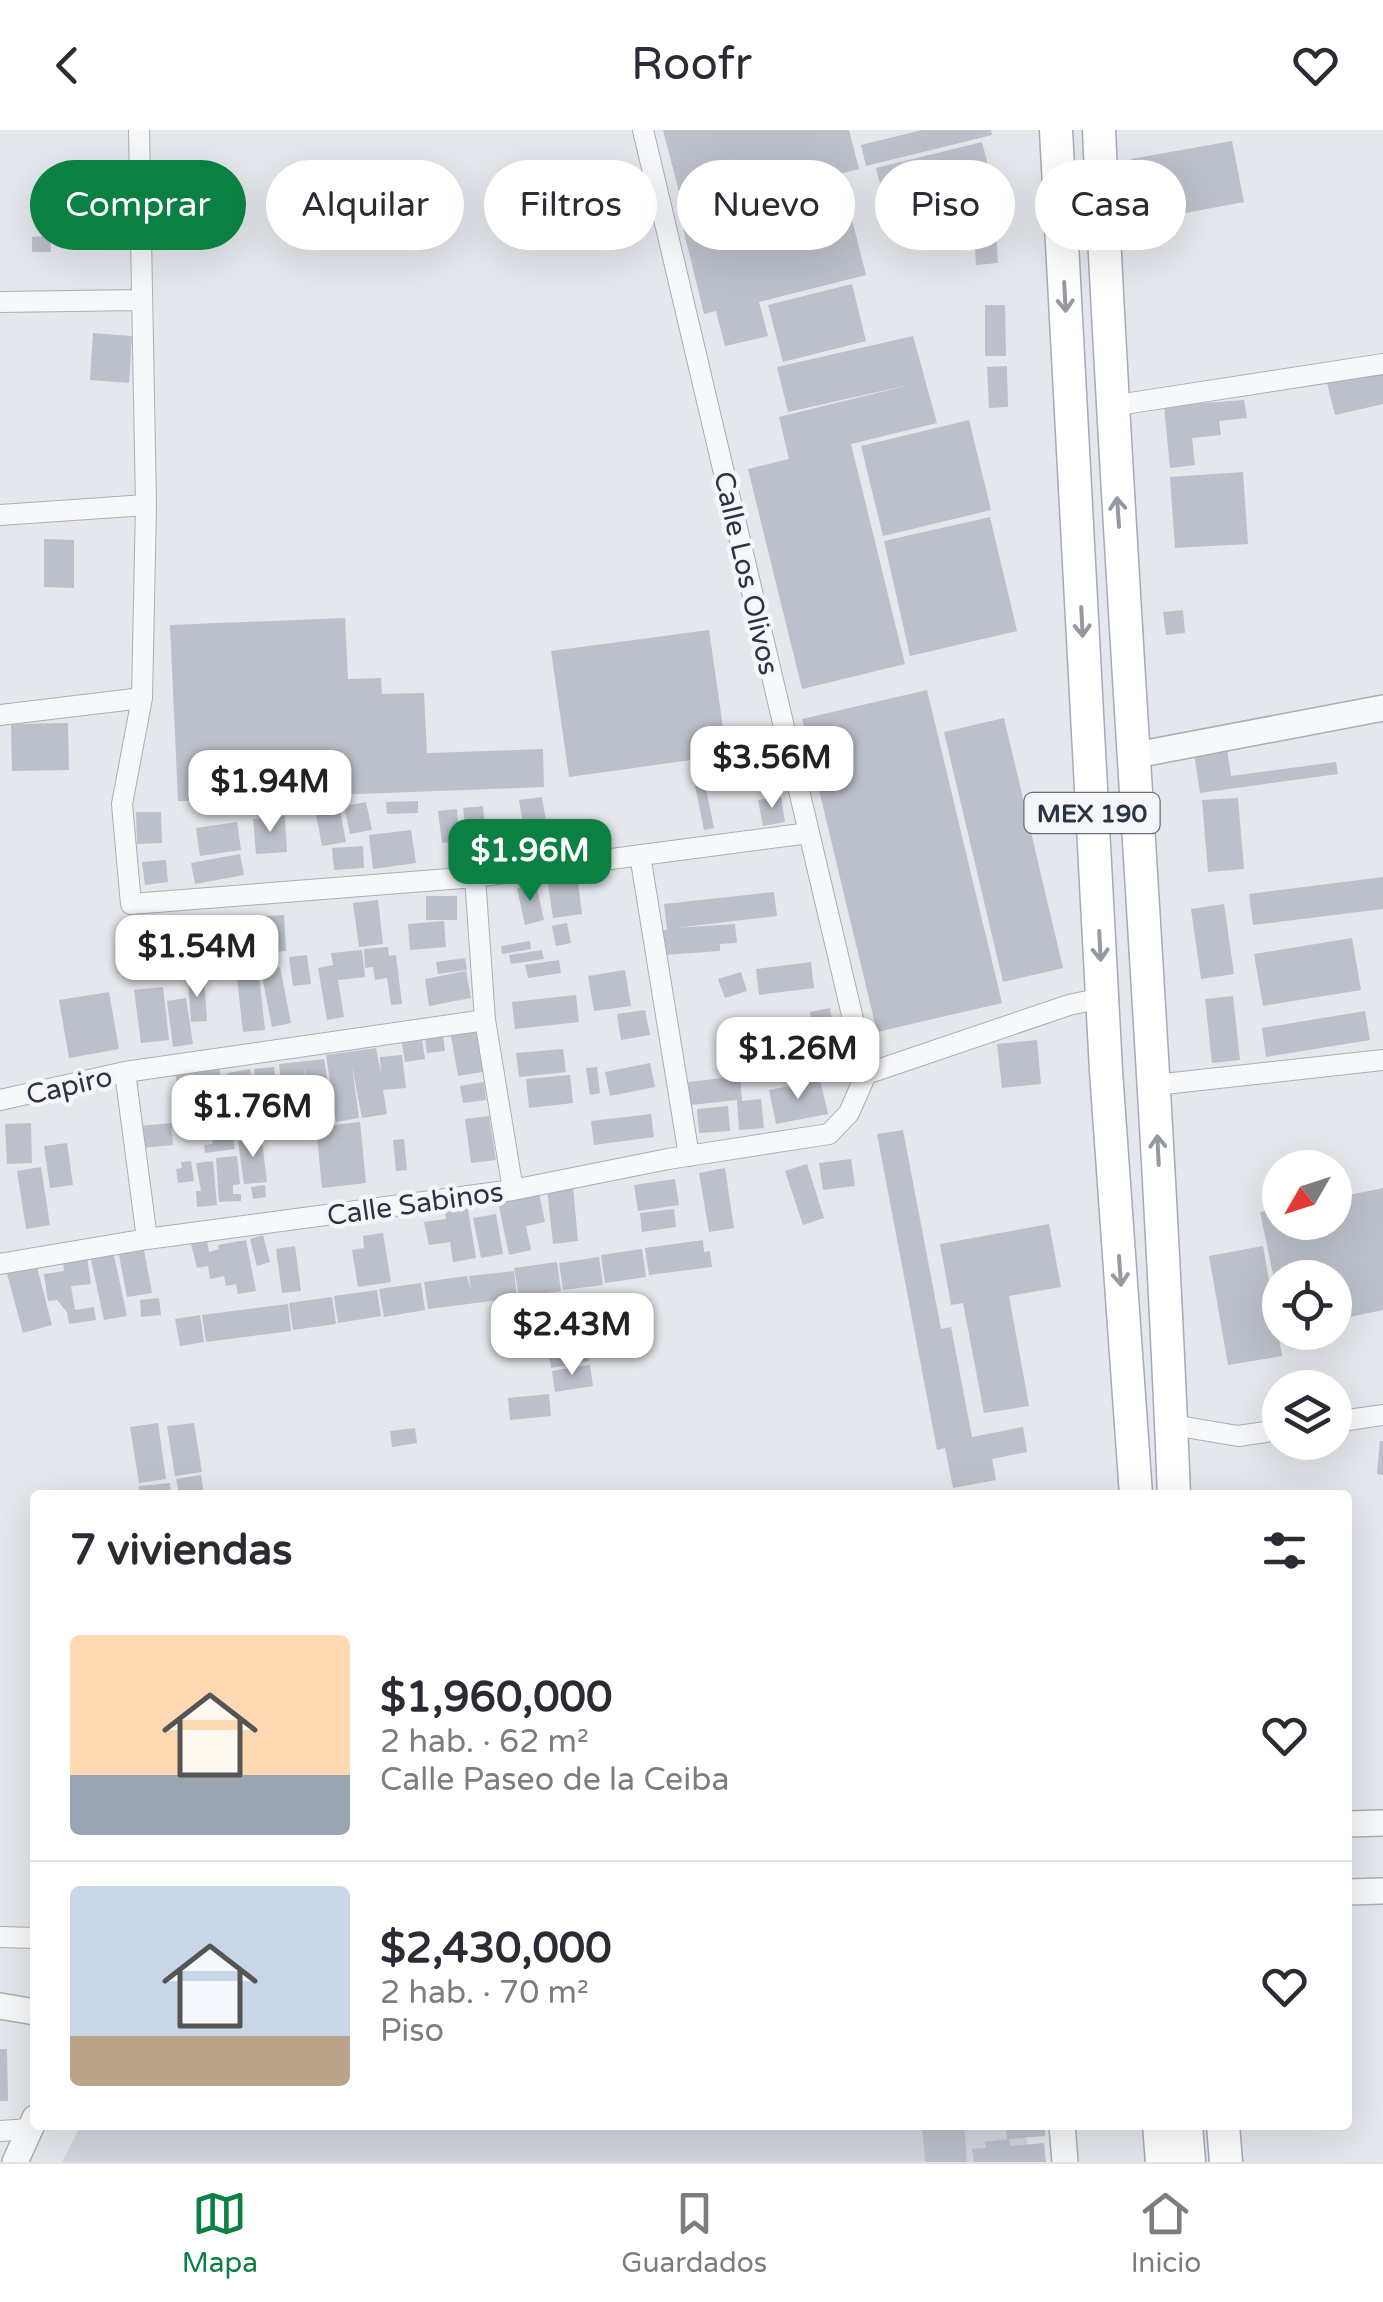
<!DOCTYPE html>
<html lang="es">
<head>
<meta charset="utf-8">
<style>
  body { margin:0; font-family:"Varela Round",sans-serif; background:#f7f7f7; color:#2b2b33; height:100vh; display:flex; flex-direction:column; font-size:38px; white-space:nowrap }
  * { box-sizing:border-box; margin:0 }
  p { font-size:32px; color:#7c7c81 }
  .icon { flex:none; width:55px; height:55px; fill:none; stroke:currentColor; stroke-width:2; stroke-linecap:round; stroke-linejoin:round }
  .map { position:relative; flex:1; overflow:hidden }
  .drawer { position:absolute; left:30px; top:1360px; width:1322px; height:640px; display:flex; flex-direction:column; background:#fff; border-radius:10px; box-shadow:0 10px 40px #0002 }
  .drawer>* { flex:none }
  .banner { position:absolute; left:30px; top:30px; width:1325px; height:90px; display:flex; gap:20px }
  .needle { width:65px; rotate:231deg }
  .tools { position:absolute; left:1262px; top:1020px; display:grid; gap:20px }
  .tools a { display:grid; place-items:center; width:90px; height:90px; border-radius:50%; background:#fff; box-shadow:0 10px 40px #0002; font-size:50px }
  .price { position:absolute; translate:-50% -85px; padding:0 22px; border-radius:20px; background:#fff; color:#222; font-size:32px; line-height:65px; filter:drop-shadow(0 2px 5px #0008) }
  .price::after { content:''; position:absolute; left:50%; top:60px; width:30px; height:22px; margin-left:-15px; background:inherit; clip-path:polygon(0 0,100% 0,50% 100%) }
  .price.selected { background:#0b8043; color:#fff }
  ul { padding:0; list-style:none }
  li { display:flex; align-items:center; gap:30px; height:250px; padding:0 40px }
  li+li { border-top:2px solid #e1e1e2 }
  li span { display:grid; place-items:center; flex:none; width:280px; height:200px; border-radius:10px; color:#555 }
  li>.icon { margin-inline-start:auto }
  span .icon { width:120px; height:120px; fill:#fffc; stroke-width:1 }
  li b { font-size:42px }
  h2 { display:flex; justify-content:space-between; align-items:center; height:120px; padding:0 40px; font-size:42px }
  .chip { padding:0 35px; border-radius:45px; background:#fff; box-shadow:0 10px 40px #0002; font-size:35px; line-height:90px }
  .chip.selected { background:#0b8043; color:#fff }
  header { display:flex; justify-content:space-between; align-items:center; height:130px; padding:0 40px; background:#fff; font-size:45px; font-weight:600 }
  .dock { display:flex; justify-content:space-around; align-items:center; height:140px; border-top:2px solid #e1e1e2; background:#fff; font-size:28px; color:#7c7c81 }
  .dock a { display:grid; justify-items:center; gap:5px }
  .dock .selected { color:#0b8043 }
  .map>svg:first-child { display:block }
  .built { fill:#d2d6de }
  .building { fill:#bbc0ca }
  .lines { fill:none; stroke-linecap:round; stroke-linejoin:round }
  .minor-casing { stroke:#a9aeb7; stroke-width:22 }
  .tertiary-casing { stroke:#a9aeb7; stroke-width:28 }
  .primary-casing { stroke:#a3abb8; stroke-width:35 }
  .minor { stroke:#f7f8fa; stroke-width:20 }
  .tertiary { stroke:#f7f8fa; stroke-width:25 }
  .primary { stroke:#fff; stroke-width:32 }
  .oneway { stroke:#959aa2 }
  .labels { text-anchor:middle; stroke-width:9; stroke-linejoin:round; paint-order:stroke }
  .shield { fill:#f4f6f9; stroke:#676e7b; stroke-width:2.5 }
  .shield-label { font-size:25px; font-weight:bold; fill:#2b3445 }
  .street-label { font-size:28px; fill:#2b3445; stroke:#f4f6f9 }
</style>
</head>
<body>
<header><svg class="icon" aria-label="back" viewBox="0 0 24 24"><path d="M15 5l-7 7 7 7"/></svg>Roofr<svg class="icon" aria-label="heart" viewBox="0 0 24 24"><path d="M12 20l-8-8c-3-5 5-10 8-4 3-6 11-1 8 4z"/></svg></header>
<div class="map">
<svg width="1383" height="2032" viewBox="0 0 1383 2032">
  <rect width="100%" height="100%" fill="#e4e7ec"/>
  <path class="built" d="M81 1995H1025L1029 2032H62Z"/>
  <path class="building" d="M663 0H849L859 39 757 65 841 46 866 145 759 172 768 206 725 216 716 181 704 184 680 86 685 85Z
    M922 0H991L992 5 866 36 861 15Z
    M1232 11 1244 72 1143 91 1131 29Z
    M982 12 996 66 890 92 876 38Z
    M995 80 998 133 976 135 973 81Z
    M50 106 51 122H32V107Z
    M852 154 866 211 783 232 768 175Z
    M985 175H1005L1006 226H985Z
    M93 203 132 206 129 253 90 250Z
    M913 206 937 293 851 314 905 534 802 559 748 339 789 329 779 287 913 254 788 282 777 237Z
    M1007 236 1008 277 989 278 987 237Z
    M1383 240V274L1335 285 1327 253Z
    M1244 270 1247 288 1219 291 1221 305 1192 308 1195 335 1170 338 1164 276Z
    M969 290 991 380 883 406 861 316Z
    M1243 342 1248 414 1175 418 1170 347Z
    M990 387 1017 501 910 526 884 411Z
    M44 409 74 410V458L44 457Z
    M1183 480 1185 503 1166 505 1163 482Z
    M345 488 348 549 381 548 382 564 424 563 427 623 543 619 544 657 178 671 170 495Z
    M709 500 727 625 569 647 551 521Z
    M927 560 1002 873 877 902 802 589Z
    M1004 588 1063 838 1003 852 944 602Z
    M68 593 69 640 12 641 11 594Z
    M1227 619 1231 646 1336 632 1338 644 1200 663 1194 623Z
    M705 654 714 698 704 700 695 656Z
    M542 667 551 722 528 726 519 670Z
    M781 667 785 692 763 696 758 670Z
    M1238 668 1244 739 1208 742 1202 670Z
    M418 671V683L387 684 386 672Z
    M366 672 372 700 350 704 344 676Z
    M339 675 346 712 322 716 315 679Z
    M483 676 488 727 470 729 468 711 442 713 438 681 457 679 458 695 465 694 463 678Z
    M136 682H161L162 713 137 714Z
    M285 686 287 722 256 724 253 689Z
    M237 692 241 720 200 726 196 698Z
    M411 700 416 733 373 739 369 705Z
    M363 716 364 738 334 740 332 718Z
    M240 724 244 745 195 754 191 733Z
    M166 730 168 752 145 755 142 732Z
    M577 744 582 784 553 788 547 748Z
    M1383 747V779L1253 795 1249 764Z
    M536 754 544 790 525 795 517 758Z
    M774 762 777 786 675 798 735 794 737 813 720 814V821L664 825 662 800H667L664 774Z
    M426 766H457V790H426Z
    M378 770 383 814 359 817 353 773Z
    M1224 774 1234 844 1201 849 1191 779Z
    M284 785 286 821 242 824 239 788Z
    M444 791 446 817 410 820 408 794Z
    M567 793 571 813 556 816 552 796Z
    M129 801H153L154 835H130Z
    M1352 808 1361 860 1263 876 1254 824Z
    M530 811 531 819 502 824 501 816Z
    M388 817 389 826 396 825 402 874 391 875 387 848 375 850 373 837 365 838 364 819Z
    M362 820 365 847 338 850 344 887 327 890 318 838 333 835 331 823Z
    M542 820 544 829 511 834 509 825Z
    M307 825 311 854 293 856 289 827Z
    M465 828 467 840 438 844 436 832Z
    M559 830 561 843 528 848 525 835Z
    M811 832 814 858 759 865 756 839Z
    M258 836 265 900 243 902 236 839Z
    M280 837 291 893 272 897 261 841Z
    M625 840 631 876 594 881 588 846Z
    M466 841 471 868 429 876 425 849Z
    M741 842 747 861 725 868 718 849Z
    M204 848 207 891 191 892 188 849Z
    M163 857 169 910 141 913 134 860Z
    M109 862 119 919 69 928 59 870Z
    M576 865 579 892 515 899 512 872Z
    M1233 866 1240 930 1212 933 1205 869Z
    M186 868 193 914 173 917 167 871Z
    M830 878 838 919 829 920 831 927 776 938 772 915 809 908 808 903 813 902 810 882Z
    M645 880 650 905 621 910 617 884Z
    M1365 881 1370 910 1266 927 1262 898Z
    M482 901 488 941 458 946 451 906Z
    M443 905 445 921 427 923 425 907Z
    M422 910 425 929 405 932 402 913Z
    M1037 910 1041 954 1002 958 997 914Z
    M376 918 381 944 380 927 402 925 406 958 383 960 387 984 362 988 352 936 359 988 336 992 326 925Z
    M563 919 566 942 519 947 516 923Z
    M324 929 330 965 310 968 304 937 308 980 296 981 297 996 286 997 279 934Z
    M650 933 655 957 610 966 605 942Z
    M219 936 225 990 184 994 181 972 201 970 199 954 177 957 175 941Z
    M274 937 282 996 262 999 254 939Z
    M597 937 600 963 590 965 586 938Z
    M250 939 258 998 235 1001 227 943Z
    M570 945 573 973 529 978 526 949Z
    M740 946 742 971 761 969 764 998 739 1000 737 970 691 975 688 952Z
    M820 950 828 984 776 994 769 960Z
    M484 952 486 970 463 973 460 956Z
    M728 976 730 1001 699 1003 697 979Z
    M331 978 333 992 308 995 307 981Z
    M651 984 654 1007 594 1015 591 991Z
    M489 986 496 1030 471 1033 465 989Z
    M360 992 366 1053 322 1058 316 997Z
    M31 993 32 1033 7 1034 5 994Z
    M171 993 173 1015 141 1018 139 996Z
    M232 1000 235 1019 205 1023 204 1015 213 1014 211 1003Z
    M903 1000 941 1199 951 1197 972 1307 1023 1297 1027 1322 992 1329 996 1350 953 1358 945 1318 937 1320 877 1004Z
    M261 1003 267 1052 244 1054 238 1011 250 1010V1004Z
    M404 1009 407 1040 396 1041 393 1010Z
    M67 1013 73 1055 50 1058 44 1016Z
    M237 1026 240 1054 233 1055V1064H241V1071L219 1072 216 1028Z
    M851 1029 855 1056 823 1060 819 1033Z
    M191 1031 194 1051 178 1053 176 1039 182 1038 181 1032Z
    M213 1031 217 1075 197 1077 196 1061H201L196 1033Z
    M807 1034 824 1088 803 1095 785 1041Z
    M41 1037 50 1095 26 1099 17 1041Z
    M725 1038 734 1098 709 1102 699 1043Z
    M675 1049 679 1075 638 1081 634 1055Z
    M265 1055 266 1067 253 1069 251 1057Z
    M573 1056 578 1111 553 1114 547 1059Z
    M538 1058 545 1092 526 1096 531 1120 509 1125 497 1067Z
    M1383 1058V1180L1335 1190V1148H1280L1278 1168 1260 1082 1280 1079V1092H1335V1068Z
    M467 1073 476 1128 453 1132 450 1112 429 1115 424 1092 446 1089 444 1077Z
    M674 1079 676 1097 642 1102 640 1083Z
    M496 1084 503 1124 481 1128 473 1088Z
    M1049 1094 1061 1157 1009 1166 1029 1276 984 1283 963 1173 951 1175 940 1114Z
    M383 1103 391 1152 358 1157 352 1120 364 1118 363 1106Z
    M263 1105 270 1132 257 1136 250 1109Z
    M246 1110 256 1161 238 1164 236 1154 226 1156 224 1146 210 1149 208 1136 197 1138 191 1114 207 1111 209 1122 219 1119 218 1115Z
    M703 1110 704 1122 710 1121 712 1137 649 1145 645 1118Z
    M143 1115 152 1163 127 1167 118 1120Z
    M295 1116 301 1161 282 1163 276 1119Z
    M1263 1116 1282 1226 1228 1235 1209 1126Z
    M642 1119 646 1147 605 1153 601 1125Z
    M113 1121 127 1186 104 1190 90 1125Z
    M87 1127 91 1154 71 1156 75 1180 94 1177 96 1190 69 1194 67 1182 57 1170 48 1171 44 1144 64 1141 63 1130Z
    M599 1127 603 1155 563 1160 559 1133Z
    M557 1132 561 1161 519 1167 514 1138Z
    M36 1133 52 1195 23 1203 6 1140Z
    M514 1141 517 1168 428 1179 424 1152 467 1146 471 1160 469 1146Z
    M421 1153 425 1180 384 1187 379 1159Z
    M377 1160 381 1186 338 1193 334 1166Z
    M332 1167 336 1194 293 1200 289 1173Z
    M159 1168 161 1185 141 1187 140 1170Z
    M288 1174 291 1201 206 1212 202 1185Z
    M200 1185 204 1212 180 1216 175 1189Z
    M586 1212 589 1231 551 1238 548 1219Z
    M590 1235 593 1256 555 1262 552 1241Z
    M549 1264 551 1286 510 1290 508 1268Z
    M158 1293 166 1349 139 1353 130 1297Z
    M194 1293 202 1342 175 1346 167 1296Z
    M415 1298 417 1313 392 1317 390 1301Z
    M1380 1311H1383V1345L1377 1344Z
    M201 1345 204 1365H179L176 1349Z
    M170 1353 171 1365H140L139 1356Z
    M0 1919H7L8 1971H0Z
    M922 1995H964L967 2032H925Z
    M1006 1995H1045V2006L1007 2009Z
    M1009 2009 1010 2016 1044 2013 1046 2032H974L972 2019 986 2018 985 2012Z"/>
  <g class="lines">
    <defs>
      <path id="minor" d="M139 0 146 375 142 568 122 674 131 774 475 747 809 703
        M643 0 866 944
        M0 172 142 170
        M1111 276 1383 234
        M0 385 146 375
        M0 585 142 568
        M640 725 689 1026
        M475 747 485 890 513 1060
        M125 942 147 1109
        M1155 955 1383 930
        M0 970 125 942 485 890
        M0 1134 147 1109 513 1060 668 1029 829 1004 849 983 866 944 1069 875 1102 868
        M1335 1292 1383 1285
        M1173 1295 1238 1306 1280 1300
        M0 1807 35 1808
        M0 2001 30 1999"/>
      <path id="tertiary" d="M1136 625 1383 578
        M1348 1694 1383 1693
        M1348 1762 1383 1761
        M0 1876 35 1882
        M1062 1995 1065 2032
        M15 2032 35 1988"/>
      <path id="primary" d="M1056 0 1106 941 1136 1365
        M1099 0C1119 455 1156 910 1174 1365
        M1159 1995 1162 2032
        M1186 1995 1189 2032
        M1223 1995 1226 2032"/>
    </defs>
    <use href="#minor" class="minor-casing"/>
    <use href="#tertiary" class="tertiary-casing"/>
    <use href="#primary" class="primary-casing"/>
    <use href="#minor" class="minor"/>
    <use href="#tertiary" class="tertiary"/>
    <use href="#primary" class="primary"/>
  </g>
  <defs><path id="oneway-shaft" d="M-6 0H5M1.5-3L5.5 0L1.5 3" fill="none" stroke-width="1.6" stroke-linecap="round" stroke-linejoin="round" transform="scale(2.5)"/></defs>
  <g class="oneway">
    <use href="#oneway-shaft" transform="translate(1065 167) rotate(87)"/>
    <use href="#oneway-shaft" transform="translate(1118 382) rotate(-94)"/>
    <use href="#oneway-shaft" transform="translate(1082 492) rotate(87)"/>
    <use href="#oneway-shaft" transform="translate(1100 816) rotate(87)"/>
    <use href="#oneway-shaft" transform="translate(1158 1020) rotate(-93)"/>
    <use href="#oneway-shaft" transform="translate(1120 1141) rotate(86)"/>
  </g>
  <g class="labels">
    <rect class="shield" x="1024.5" y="663" width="135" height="40" rx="8"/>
    <g class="shield-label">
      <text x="1092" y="692">MEX 190</text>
    </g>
    <g class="street-label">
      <text transform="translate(747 443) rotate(77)" y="10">Calle Los Olivos</text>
      <text transform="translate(69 955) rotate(-13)" y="10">Capiro</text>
      <text transform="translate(415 1073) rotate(-8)" y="10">Calle Sabinos</text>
    </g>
  </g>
</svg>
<div class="tools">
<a><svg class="needle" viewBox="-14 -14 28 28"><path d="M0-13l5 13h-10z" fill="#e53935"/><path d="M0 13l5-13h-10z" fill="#7c7c81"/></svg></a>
<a><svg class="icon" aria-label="locate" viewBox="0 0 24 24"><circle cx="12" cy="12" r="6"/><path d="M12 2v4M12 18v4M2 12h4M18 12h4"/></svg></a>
<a><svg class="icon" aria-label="layers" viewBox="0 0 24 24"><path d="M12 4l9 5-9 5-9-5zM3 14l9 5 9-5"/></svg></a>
</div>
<b class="price" style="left:772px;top:681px">$3.56M</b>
<b class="price" style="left:270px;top:705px">$1.94M</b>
<b class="price selected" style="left:530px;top:774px">$1.96M</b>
<b class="price" style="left:197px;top:870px">$1.54M</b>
<b class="price" style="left:798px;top:972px">$1.26M</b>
<b class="price" style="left:253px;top:1030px">$1.76M</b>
<b class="price" style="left:572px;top:1248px">$2.43M</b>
<div class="banner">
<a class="chip selected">Comprar</a>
<a class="chip">Alquilar</a>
<a class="chip">Filtros</a>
<a class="chip">Nuevo</a>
<a class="chip">Piso</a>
<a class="chip">Casa</a>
</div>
<section class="drawer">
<h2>7 viviendas<svg class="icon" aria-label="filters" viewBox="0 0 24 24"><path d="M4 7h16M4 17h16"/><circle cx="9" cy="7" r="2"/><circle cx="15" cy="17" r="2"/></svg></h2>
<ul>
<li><span style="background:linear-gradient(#ffd9b3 70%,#9aa5b1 0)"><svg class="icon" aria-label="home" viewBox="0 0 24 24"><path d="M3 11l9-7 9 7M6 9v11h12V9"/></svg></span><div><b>$1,960,000</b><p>2 hab. · 62 m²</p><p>Calle Paseo de la Ceiba</p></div><svg class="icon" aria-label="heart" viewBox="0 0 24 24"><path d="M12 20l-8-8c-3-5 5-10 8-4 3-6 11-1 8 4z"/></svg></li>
<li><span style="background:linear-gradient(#c9d6e8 75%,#b9a48a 0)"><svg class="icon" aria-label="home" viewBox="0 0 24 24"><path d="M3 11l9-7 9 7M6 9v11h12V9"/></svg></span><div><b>$2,430,000</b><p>2 hab. · 70 m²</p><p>Piso</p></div><svg class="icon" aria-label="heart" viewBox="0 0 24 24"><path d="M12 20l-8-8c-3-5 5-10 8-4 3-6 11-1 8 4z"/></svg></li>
</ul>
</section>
</div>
<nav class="dock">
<a class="selected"><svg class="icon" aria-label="map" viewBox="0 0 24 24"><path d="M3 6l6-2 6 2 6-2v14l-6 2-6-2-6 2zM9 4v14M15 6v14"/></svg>Mapa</a>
<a><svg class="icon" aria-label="saved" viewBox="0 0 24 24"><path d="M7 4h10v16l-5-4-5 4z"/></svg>Guardados</a>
<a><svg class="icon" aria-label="home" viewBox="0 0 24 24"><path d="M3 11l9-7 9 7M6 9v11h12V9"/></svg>Inicio</a>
</nav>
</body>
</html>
